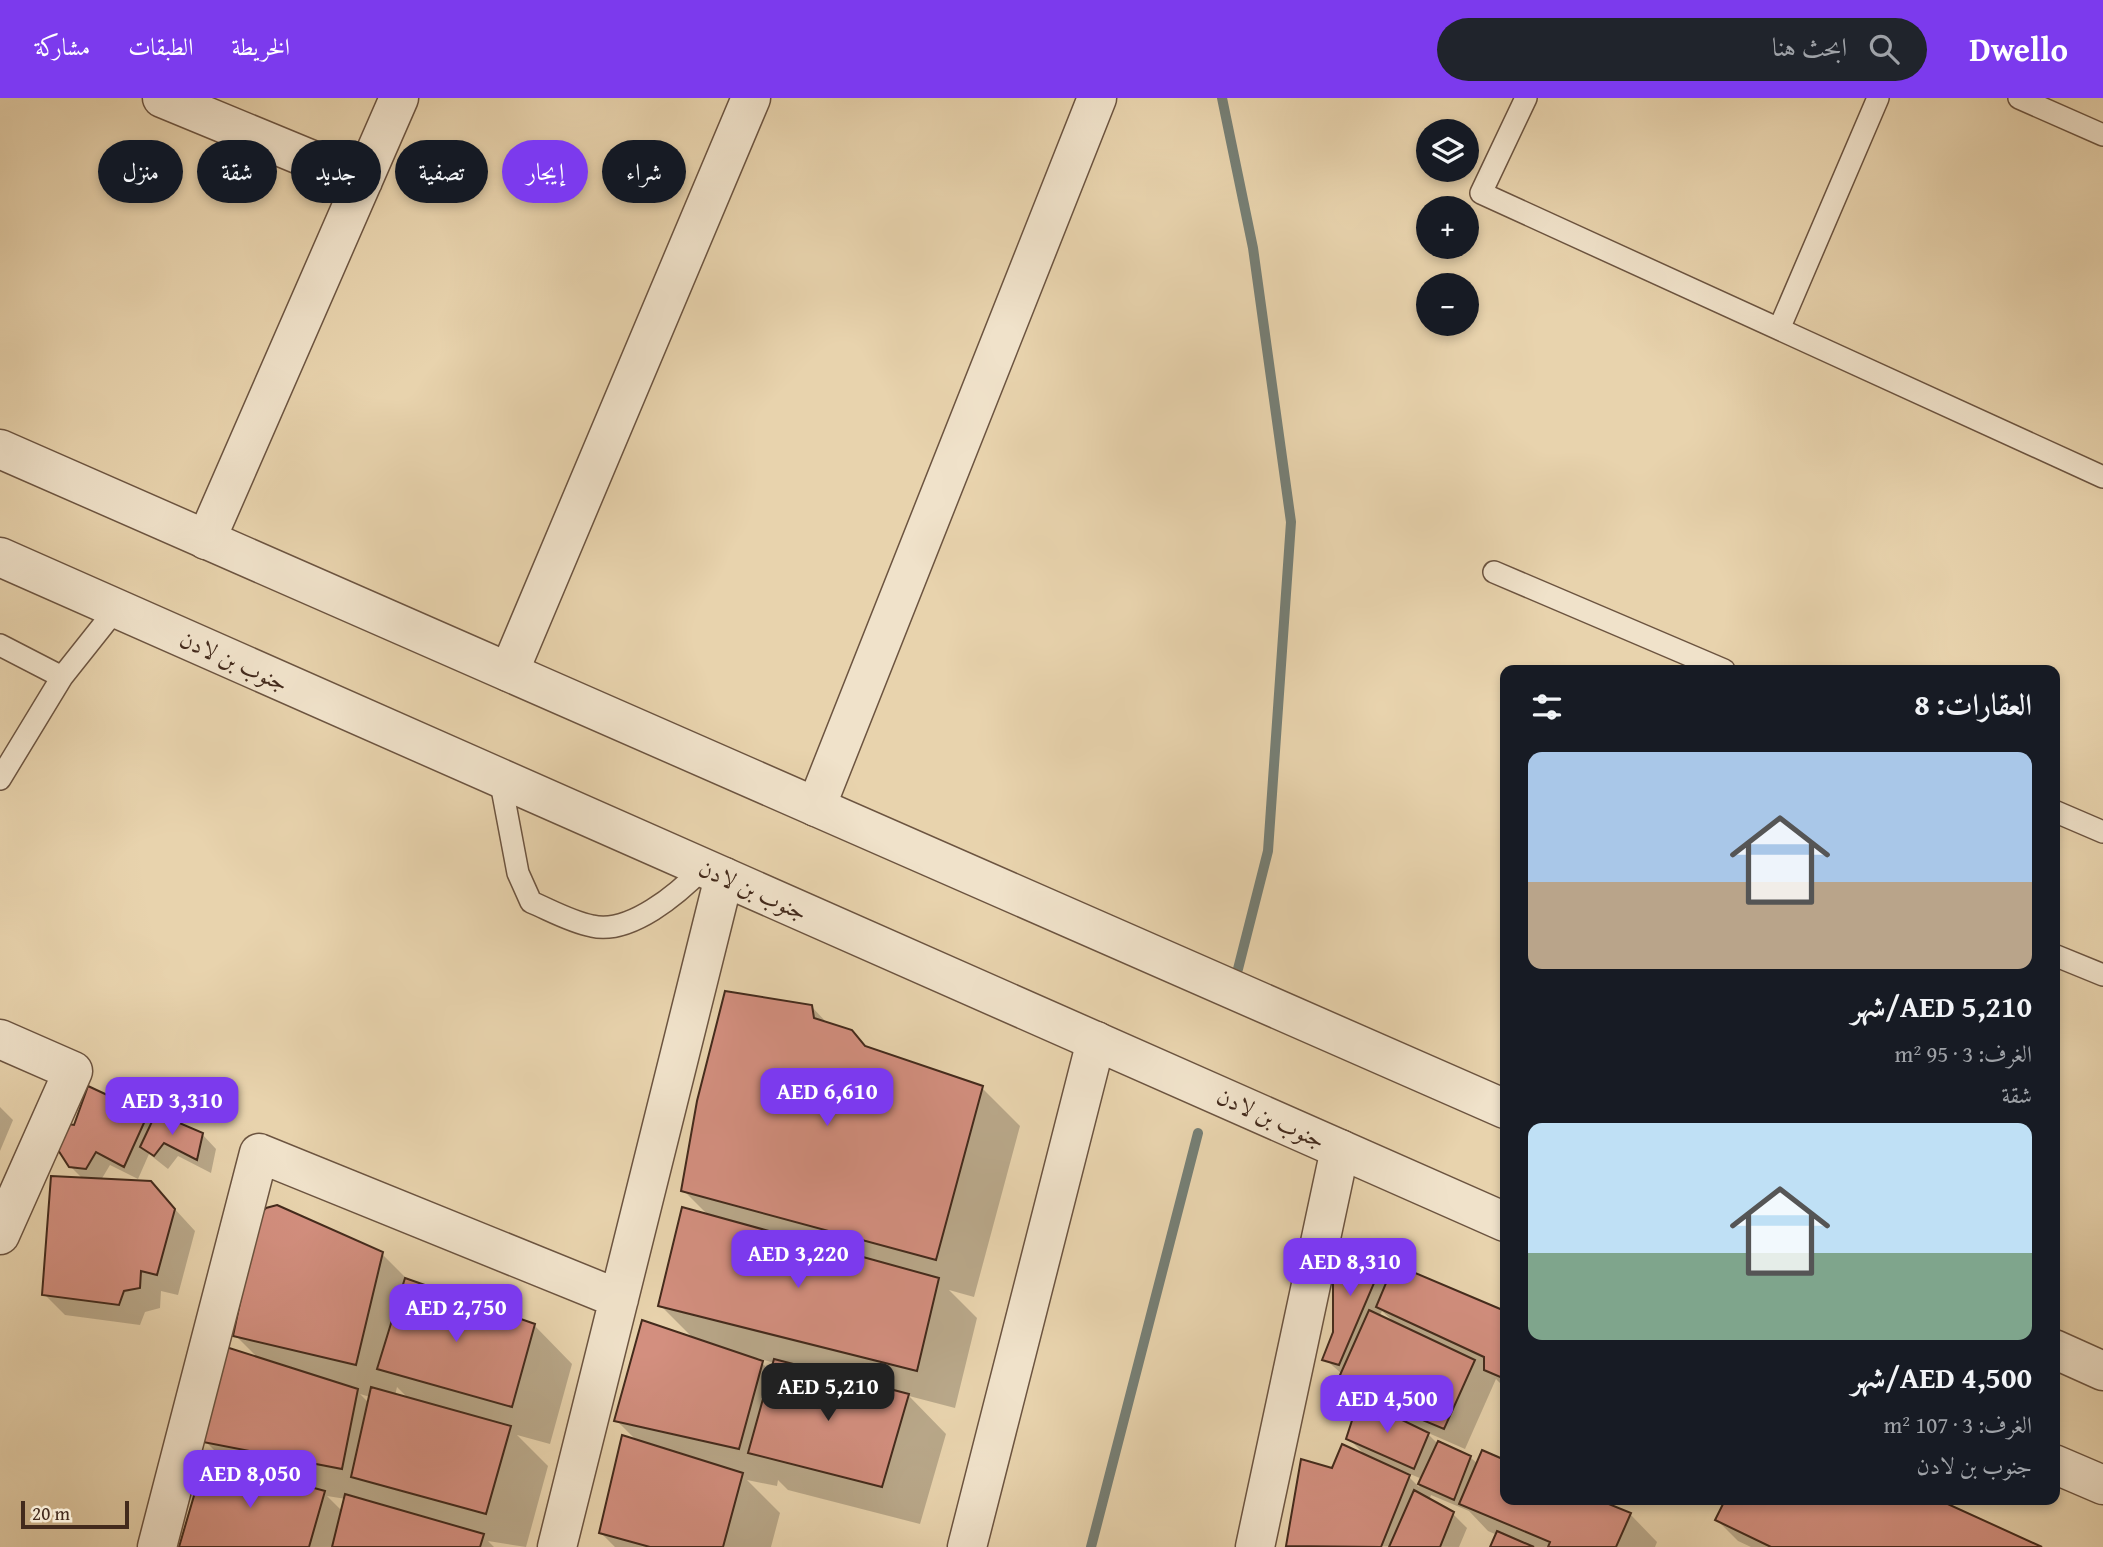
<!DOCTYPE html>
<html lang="ar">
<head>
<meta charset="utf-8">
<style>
  body { margin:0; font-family:"Gentium Book Plus",Amiri,serif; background:#20242c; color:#f1f3f6; direction:rtl; height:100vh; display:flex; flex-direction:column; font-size:26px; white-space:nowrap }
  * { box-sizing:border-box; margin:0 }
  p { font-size:23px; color:#9ea1a6 }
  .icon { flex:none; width:38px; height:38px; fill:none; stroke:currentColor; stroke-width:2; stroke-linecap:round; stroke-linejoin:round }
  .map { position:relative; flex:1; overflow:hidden; direction:ltr }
  .details { position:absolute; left:1500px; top:567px; width:560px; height:840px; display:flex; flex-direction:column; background:#171b24; border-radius:14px; box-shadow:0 4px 10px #0003; direction:rtl }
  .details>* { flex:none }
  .banner { position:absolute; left:21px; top:42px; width:665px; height:63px; direction:rtl; display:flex; gap:14px }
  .fabs { position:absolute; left:1416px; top:21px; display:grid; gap:14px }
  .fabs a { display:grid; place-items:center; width:63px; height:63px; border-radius:50%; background:#171b24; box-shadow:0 4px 10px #0003; font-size:35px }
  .scale { position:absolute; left:21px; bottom:18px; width:108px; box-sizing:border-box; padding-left:7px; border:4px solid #432a1c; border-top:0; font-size:19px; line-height:24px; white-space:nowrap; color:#432a1c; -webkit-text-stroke:5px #f0e2ca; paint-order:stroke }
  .price { position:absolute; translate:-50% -60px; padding:0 16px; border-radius:14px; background:#7c3aed; color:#fff; font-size:23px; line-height:46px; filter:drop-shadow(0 2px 4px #0008) }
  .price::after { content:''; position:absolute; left:50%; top:42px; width:21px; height:16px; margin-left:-10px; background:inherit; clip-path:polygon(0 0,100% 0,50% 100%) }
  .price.selected { background:#222; color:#fff }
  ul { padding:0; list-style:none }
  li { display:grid; align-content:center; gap:14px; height:371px; padding:0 28px }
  li span { display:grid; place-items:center; height:217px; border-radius:14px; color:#555 }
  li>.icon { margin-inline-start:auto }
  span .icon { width:126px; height:126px; fill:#fffc; stroke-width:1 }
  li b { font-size:30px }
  h2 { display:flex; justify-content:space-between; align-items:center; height:84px; padding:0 28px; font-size:30px }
  .chip { padding:0 24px; border-radius:32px; background:#171b24; box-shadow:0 4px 10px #0003; font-size:24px; line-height:63px }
  .chip.selected { background:#7c3aed; color:#fff }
  header { display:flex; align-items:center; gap:42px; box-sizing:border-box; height:98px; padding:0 35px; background:#7c3aed; color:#fff }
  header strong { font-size:33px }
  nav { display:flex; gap:38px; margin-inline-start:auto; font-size:24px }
  .search { width:490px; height:63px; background:#20242c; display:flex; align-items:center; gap:18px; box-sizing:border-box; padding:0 24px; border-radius:38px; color:#9ea1a6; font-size:26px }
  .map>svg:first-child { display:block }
  .shadow { fill:#0003; fill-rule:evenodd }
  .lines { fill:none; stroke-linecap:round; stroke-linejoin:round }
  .stream { stroke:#767f75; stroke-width:10 }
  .building { fill:#d38f7f; stroke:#432a1c; stroke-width:2 }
  .service-casing { stroke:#6c5440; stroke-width:24 }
  .minor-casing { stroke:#6c5440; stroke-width:41 }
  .tertiary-casing { stroke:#6c5440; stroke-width:41 }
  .service { stroke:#f0e2ca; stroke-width:21 }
  .minor { stroke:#f0e2ca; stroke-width:38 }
  .tertiary { stroke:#f0e2ca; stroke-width:38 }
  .labels { text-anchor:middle; stroke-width:6; stroke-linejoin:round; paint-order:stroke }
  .street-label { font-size:23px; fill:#432a1c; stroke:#f0e2ca }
</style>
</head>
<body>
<header>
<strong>Dwello</strong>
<div class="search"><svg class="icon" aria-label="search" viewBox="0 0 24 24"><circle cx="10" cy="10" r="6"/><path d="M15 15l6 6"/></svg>ابحث هنا</div>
<nav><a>الخريطة</a><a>الطبقات</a><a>مشاركة</a></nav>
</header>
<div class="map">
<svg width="2103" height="1449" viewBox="0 0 2103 1449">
  <rect width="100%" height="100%" fill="#e8d3ad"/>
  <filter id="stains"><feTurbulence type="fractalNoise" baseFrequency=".00286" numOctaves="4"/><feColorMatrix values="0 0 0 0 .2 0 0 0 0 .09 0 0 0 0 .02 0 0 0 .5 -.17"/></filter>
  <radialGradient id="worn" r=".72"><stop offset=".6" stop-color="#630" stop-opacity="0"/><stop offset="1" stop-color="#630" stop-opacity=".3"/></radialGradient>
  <path class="shadow" d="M811 908 829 927 851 934 869 952 982 990 1020 1028 974 1199 949 1192 977 1220 955 1310 909 1298 946 1336 920 1426 788 1392 778 1382 777 1388 747 1382 780 1415 771 1449H615L601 1435 638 1344 616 1322 694 1241 660 1207 709 1118 683 1092ZM757 1260 775 1265 772 1275Z
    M0 1009 13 1022 0 1053Z
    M147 1018 154 1025 202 1036 216 1051 211 1075 178 1058 168 1071 149 1056 138 1081 110 1067 101 1082 150 1084 195 1133 178 1197 161 1193 160 1210 145 1214 140 1227 65 1217 44 1196 84 1082 70 1068 76 1029Z
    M382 1156 409 1183 534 1227 572 1266 550 1346 517 1337 548 1368 526 1449 488 1443 494 1449H182L230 1368 205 1343 259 1261 235 1237ZM397 1289 410 1302 395 1298ZM360 1296 370 1299 369 1305ZM327 1398 346 1401 343 1414Z
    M1382 1166 1392 1176 1505 1215V1290L1496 1281 1465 1351 1426 1334 1438 1346 1470 1359 1478 1366 1505 1364V1402H1595L1630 1416 1657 1444 1655 1449H1492L1497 1437 1488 1433 1469 1413 1431 1397 1429 1403 1453 1416 1467 1430 1459 1449 1288 1448 1333 1373 1367 1359 1348 1340 1359 1306 1338 1285 1342 1276 1325 1261ZM1382 1213 1395 1225 1379 1219ZM1403 1373 1422 1381 1419 1389Z
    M1727 1402H1935L2038 1449H1751L1738 1443 1717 1422Z"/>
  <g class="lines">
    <path class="stream" d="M1222 0 1253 150 1291 424 1268 753 1238 871
      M1091 1449 1198 1035"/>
  </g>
  <path class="building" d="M725 893 812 907 814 920 852 932 865 948 983 988 936 1162 681 1093 697 1003Z
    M88 988 148 1016 124 1069 96 1054 86 1071 69 1069 51 1041 68 1026 74 1027Z
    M156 1015 203 1035 197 1062 164 1045 154 1058 140 1049Z
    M51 1078 151 1083 175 1111 157 1177 141 1173 140 1190 124 1193 119 1207 42 1197Z
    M277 1107 383 1154 356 1267 233 1238 258 1118 266 1110Z
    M682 1109 939 1180 917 1273 658 1208Z
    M1341 1146 1383 1164 1339 1267 1322 1262 1333 1234V1179L1339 1176Z
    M1394 1166 1505 1213V1281L1484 1272V1259L1376 1209Z
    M405 1180 535 1226 512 1309 377 1271Z
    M1369 1212 1475 1262 1444 1331 1336 1286Z
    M642 1222 763 1263 739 1351 614 1323Z
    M226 1249 358 1291 342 1371 203 1344Z
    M774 1261 909 1296 882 1389 748 1355Z
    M371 1289 511 1328 486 1416 351 1379Z
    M1359 1301 1429 1335 1414 1371 1346 1341Z
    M622 1337 743 1375 723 1449H650L599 1435Z
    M1438 1343 1471 1358 1454 1402 1418 1386Z
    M1342 1346 1410 1377 1381 1449 1286 1448 1301 1361 1332 1370Z
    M1482 1352 1505 1362V1402H1599L1631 1415 1616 1449H1548L1550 1444 1459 1406Z
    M205 1360 325 1393 309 1449H179Z
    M1414 1392 1454 1414 1440 1449H1389Z
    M345 1396 484 1436 480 1449H332Z
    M1725 1402H1939L2042 1449H1771L1715 1422Z
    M1497 1433 1534 1449H1490Z"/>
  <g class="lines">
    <defs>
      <path id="service" d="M1526 0 1481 95 2103 379
        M2019 0 2103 37
        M1779 231 1878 0
        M1494 474 1724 572
        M0 547 62 579 116 511
        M500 680 518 775 531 804C550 812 571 824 592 828 630 837 679 795 703 770
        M0 681 62 579
        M2054 713 2103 734
        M2054 857 2103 877"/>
      <path id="minor" d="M162 0 363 83
        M206 442 399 0
        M509 574 751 0
        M816 709 1097 0
        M0 941 73 973 0 1137
        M157 1449 259 1055 619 1201
        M557 1449 724 779
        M967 1449 1096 943
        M1255 1449 1340 1051"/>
      <path id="tertiary" d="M0 351 1505 1011
        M0 459 1505 1124
        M2054 1251 2103 1273
        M2054 1366 2103 1387"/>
    </defs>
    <use href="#service" class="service-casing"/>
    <use href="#minor" class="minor-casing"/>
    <use href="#tertiary" class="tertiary-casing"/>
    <use href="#service" class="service"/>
    <use href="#minor" class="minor"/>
    <use href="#tertiary" class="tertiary"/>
  </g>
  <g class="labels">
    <g class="street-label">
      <text transform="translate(234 563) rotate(24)" y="8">جنوب بن لادن</text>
      <text transform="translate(753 792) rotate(24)" y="8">جنوب بن لادن</text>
      <text transform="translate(1271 1020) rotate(24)" y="8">جنوب بن لادن</text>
    </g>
  </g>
  <rect width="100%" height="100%" filter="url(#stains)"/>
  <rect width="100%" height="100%" fill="url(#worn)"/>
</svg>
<div class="fabs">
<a><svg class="icon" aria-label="layers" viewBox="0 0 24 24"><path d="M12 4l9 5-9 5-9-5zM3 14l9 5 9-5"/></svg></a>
<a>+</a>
<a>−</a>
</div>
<div class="scale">20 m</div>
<b class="price" style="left:827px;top:1030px">AED 6,610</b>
<b class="price" style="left:172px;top:1039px">AED 3,310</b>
<b class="price" style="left:798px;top:1192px">AED 3,220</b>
<b class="price" style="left:1350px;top:1200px">AED 8,310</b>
<b class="price" style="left:456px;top:1246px">AED 2,750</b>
<b class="price selected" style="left:828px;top:1325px">AED 5,210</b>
<b class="price" style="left:1387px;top:1337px">AED 4,500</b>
<b class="price" style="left:250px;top:1412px">AED 8,050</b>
<div class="banner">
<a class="chip">شراء</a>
<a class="chip selected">إيجار</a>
<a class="chip">تصفية</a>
<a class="chip">جديد</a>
<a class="chip">شقة</a>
<a class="chip">منزل</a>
</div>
<section class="details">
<h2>العقارات: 8<svg class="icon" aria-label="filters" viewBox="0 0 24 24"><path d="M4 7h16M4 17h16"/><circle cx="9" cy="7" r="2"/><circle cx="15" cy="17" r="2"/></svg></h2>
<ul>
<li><span style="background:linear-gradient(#a9c7e8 60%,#b9a48a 0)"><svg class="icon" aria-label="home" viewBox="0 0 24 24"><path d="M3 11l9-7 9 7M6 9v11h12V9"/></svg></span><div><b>AED 5,210/شهر</b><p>الغرف: 3 · 95 m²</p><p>شقة</p></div></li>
<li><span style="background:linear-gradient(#bfe0f5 60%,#7fa58c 0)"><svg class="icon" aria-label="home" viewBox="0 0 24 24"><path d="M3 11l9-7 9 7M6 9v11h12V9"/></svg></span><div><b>AED 4,500/شهر</b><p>الغرف: 3 · 107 m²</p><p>جنوب بن لادن</p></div></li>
</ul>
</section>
</div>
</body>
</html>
